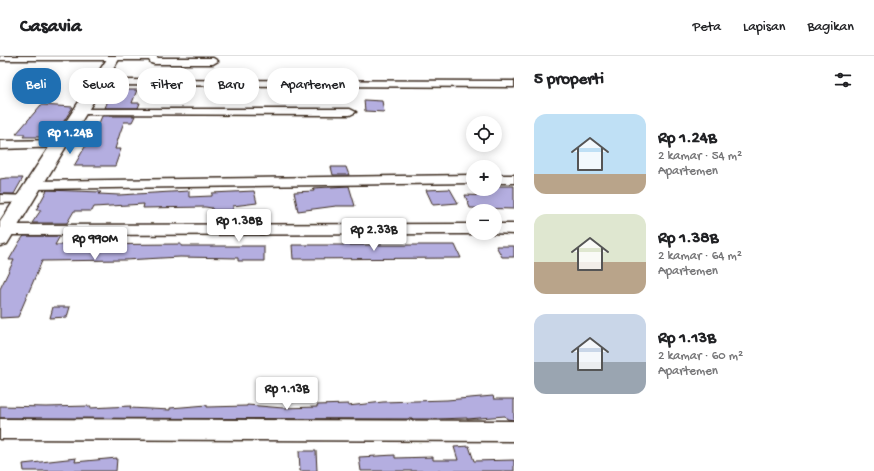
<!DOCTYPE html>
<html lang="id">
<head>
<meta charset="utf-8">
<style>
  body { margin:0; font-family:"Gochi Hand",sans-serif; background:#f6f6f6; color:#202124; height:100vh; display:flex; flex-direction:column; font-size:15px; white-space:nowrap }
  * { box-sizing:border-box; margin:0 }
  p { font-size:13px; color:#757577 }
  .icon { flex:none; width:22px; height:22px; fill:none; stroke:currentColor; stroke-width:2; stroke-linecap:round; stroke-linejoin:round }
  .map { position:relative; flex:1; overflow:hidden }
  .side { display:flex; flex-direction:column; background:#fff; width:360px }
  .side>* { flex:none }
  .guide { position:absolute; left:12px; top:12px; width:380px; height:36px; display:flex; gap:8px }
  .buttons { position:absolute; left:466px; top:60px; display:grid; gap:8px }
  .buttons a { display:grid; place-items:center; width:36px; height:36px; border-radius:50%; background:#fff; box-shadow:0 2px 10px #0003; font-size:20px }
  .price { position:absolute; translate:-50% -34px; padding:0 9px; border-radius:4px; background:#fff; color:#222; font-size:13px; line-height:26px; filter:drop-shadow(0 1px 2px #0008) }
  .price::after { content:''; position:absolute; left:50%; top:24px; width:12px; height:9px; margin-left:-6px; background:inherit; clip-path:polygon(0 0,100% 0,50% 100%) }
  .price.on { background:#1f6fb2; color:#fff }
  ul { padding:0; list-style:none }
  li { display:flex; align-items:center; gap:12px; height:100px; padding:0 20px }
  li span { display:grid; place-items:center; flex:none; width:112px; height:80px; border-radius:12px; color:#555 }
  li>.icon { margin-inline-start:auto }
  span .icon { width:48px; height:48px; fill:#fffc; stroke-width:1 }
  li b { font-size:17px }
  h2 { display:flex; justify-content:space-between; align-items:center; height:48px; padding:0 20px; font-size:17px }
  .pill { padding:0 14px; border-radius:16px; background:#fff; box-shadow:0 2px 10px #0003; font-size:14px; line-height:36px }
  .pill.on { background:#1f6fb2; color:#fff }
  header { display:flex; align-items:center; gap:24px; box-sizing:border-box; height:56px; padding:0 20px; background:#fff; border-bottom:1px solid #e0e0e0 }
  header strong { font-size:19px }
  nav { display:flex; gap:22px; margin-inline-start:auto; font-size:14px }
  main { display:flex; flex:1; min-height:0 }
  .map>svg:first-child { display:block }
  .building { fill:#b4aee0; stroke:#3b2a1e }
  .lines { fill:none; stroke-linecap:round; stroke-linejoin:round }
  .street-casing { stroke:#3b2a1e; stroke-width:3 }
  .secondary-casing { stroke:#3b2a1e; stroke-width:3 }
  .street { fill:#fff; fill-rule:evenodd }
  .secondary { fill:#fff; fill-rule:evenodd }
</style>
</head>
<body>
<header>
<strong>Casavia</strong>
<nav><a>Peta</a><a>Lapisan</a><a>Bagikan</a></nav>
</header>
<main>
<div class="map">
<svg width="514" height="415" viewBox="0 0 514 415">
  <rect width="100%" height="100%" fill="#fff"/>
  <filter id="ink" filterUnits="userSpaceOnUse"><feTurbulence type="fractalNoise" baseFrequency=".025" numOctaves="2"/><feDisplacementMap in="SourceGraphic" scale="8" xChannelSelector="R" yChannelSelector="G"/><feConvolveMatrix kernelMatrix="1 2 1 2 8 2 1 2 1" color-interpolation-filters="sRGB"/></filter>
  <g filter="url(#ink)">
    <path class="building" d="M122 34H137L132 47H140L138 52H105L110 39H121Z
      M364 44 382 45 384 56 365 55Z
      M41 49 73 51 62 68H57L49 81H23L25 78H16Z
      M102 60H135L132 66H124L120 77 115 93H121L115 110H74L89 84H92Z
      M331 111H346L349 119H333Z
      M7 122H23L14 138H0V123Z
      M349 130 355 150H336L298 155 294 136 314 135 313 132Z
      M495 130H514V153L470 152 465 139 490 140 485 133H495Z
      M450 133 458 147 433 149 426 134Z
      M47 134 101 136 99 138 119 139 189 135V141L212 140V137L254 135 257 147 233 150V154H212V152L205 151 143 152 144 148 94 151 92 155H74L67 167H32L41 154H36Z
      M24 180H60L55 189 181 188V190H264V205H238V202L180 201 125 204 42 205 18 261 0 262V233L14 204H9L20 185Z
      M292 189H455L461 202 293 203Z
      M496 190H514V201H502Z
      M53 251H70L67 261 50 262Z
      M493 340 494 343H514V364L507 363 505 360 467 363V362L435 363 0 362V350L46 351 91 350 90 352 131 350 130 352 170 354V352L207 349V351L247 350V349L283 352 317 351V349L348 348V350L383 346 447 344Z
      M469 390 474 405 514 404V415H361L359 401 395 399V402L433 401V404H458L454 391Z
      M299 395H316L317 415H300Z
      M76 402 75 406 117 402 116 415H24L23 408Z"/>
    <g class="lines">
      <defs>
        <path id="street" d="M0 0H156L158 2H213L218 5 213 8H154L151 7 149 4H0Z
          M98 24 514 25V31L94 29 93 27Z
          M80 53H350L356 56 350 59 76 58 74 56Z
          M60 84 64 85 66 88 64 91 0 93V85Z
          M473 119V127L34 133 29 132 27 129 29 126 34 125Z
          M495 119H514V127H495Z
          M0 139 30 140 32 143 30 146 0 147Z
          M473 168V177H477L473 178 6 179 0 176 1 170 6 169Z
          M495 168H514V178L491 177H495Z
          M0 363 514 365V385L0 383Z"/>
        <path id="secondary" d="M109 0H121L7 188 0 190V166Z"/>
      </defs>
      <use href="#street" class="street-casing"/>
      <use href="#secondary" class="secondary-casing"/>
      <use href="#street" class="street"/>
      <use href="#secondary" class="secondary"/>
    </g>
  </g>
</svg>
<div class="buttons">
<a><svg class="icon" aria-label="locate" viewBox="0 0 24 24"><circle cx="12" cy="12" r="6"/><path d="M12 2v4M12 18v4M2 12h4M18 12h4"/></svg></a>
<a>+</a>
<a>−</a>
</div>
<b class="price on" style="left:70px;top:99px">Rp 1.24B</b>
<b class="price" style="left:239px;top:187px">Rp 1.38B</b>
<b class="price" style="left:374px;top:196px">Rp 2.33B</b>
<b class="price" style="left:95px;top:205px">Rp 990M</b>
<b class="price" style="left:287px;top:355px">Rp 1.13B</b>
<div class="guide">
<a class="pill on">Beli</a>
<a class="pill">Sewa</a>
<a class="pill">Filter</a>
<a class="pill">Baru</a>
<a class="pill">Apartemen</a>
</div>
</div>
<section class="side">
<h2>5 properti<svg class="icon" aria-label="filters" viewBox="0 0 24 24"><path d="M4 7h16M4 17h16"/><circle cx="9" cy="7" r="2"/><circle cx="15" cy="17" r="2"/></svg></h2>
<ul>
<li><span style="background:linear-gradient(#bfe0f5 75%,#b9a48a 0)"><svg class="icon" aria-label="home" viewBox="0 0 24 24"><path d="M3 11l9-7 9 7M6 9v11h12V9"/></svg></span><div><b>Rp 1.24B</b><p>2 kamar · 54 m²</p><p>Apartemen</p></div></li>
<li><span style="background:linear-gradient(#dfe7d0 60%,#b9a48a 0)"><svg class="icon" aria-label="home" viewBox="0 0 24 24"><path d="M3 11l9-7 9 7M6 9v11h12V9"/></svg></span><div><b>Rp 1.38B</b><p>2 kamar · 64 m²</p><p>Apartemen</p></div></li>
<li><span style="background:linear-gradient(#c9d6e8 60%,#9aa5b1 0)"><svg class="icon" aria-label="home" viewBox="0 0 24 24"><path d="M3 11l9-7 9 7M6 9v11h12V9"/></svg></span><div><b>Rp 1.13B</b><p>2 kamar · 60 m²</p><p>Apartemen</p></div></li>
</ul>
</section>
</main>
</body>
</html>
